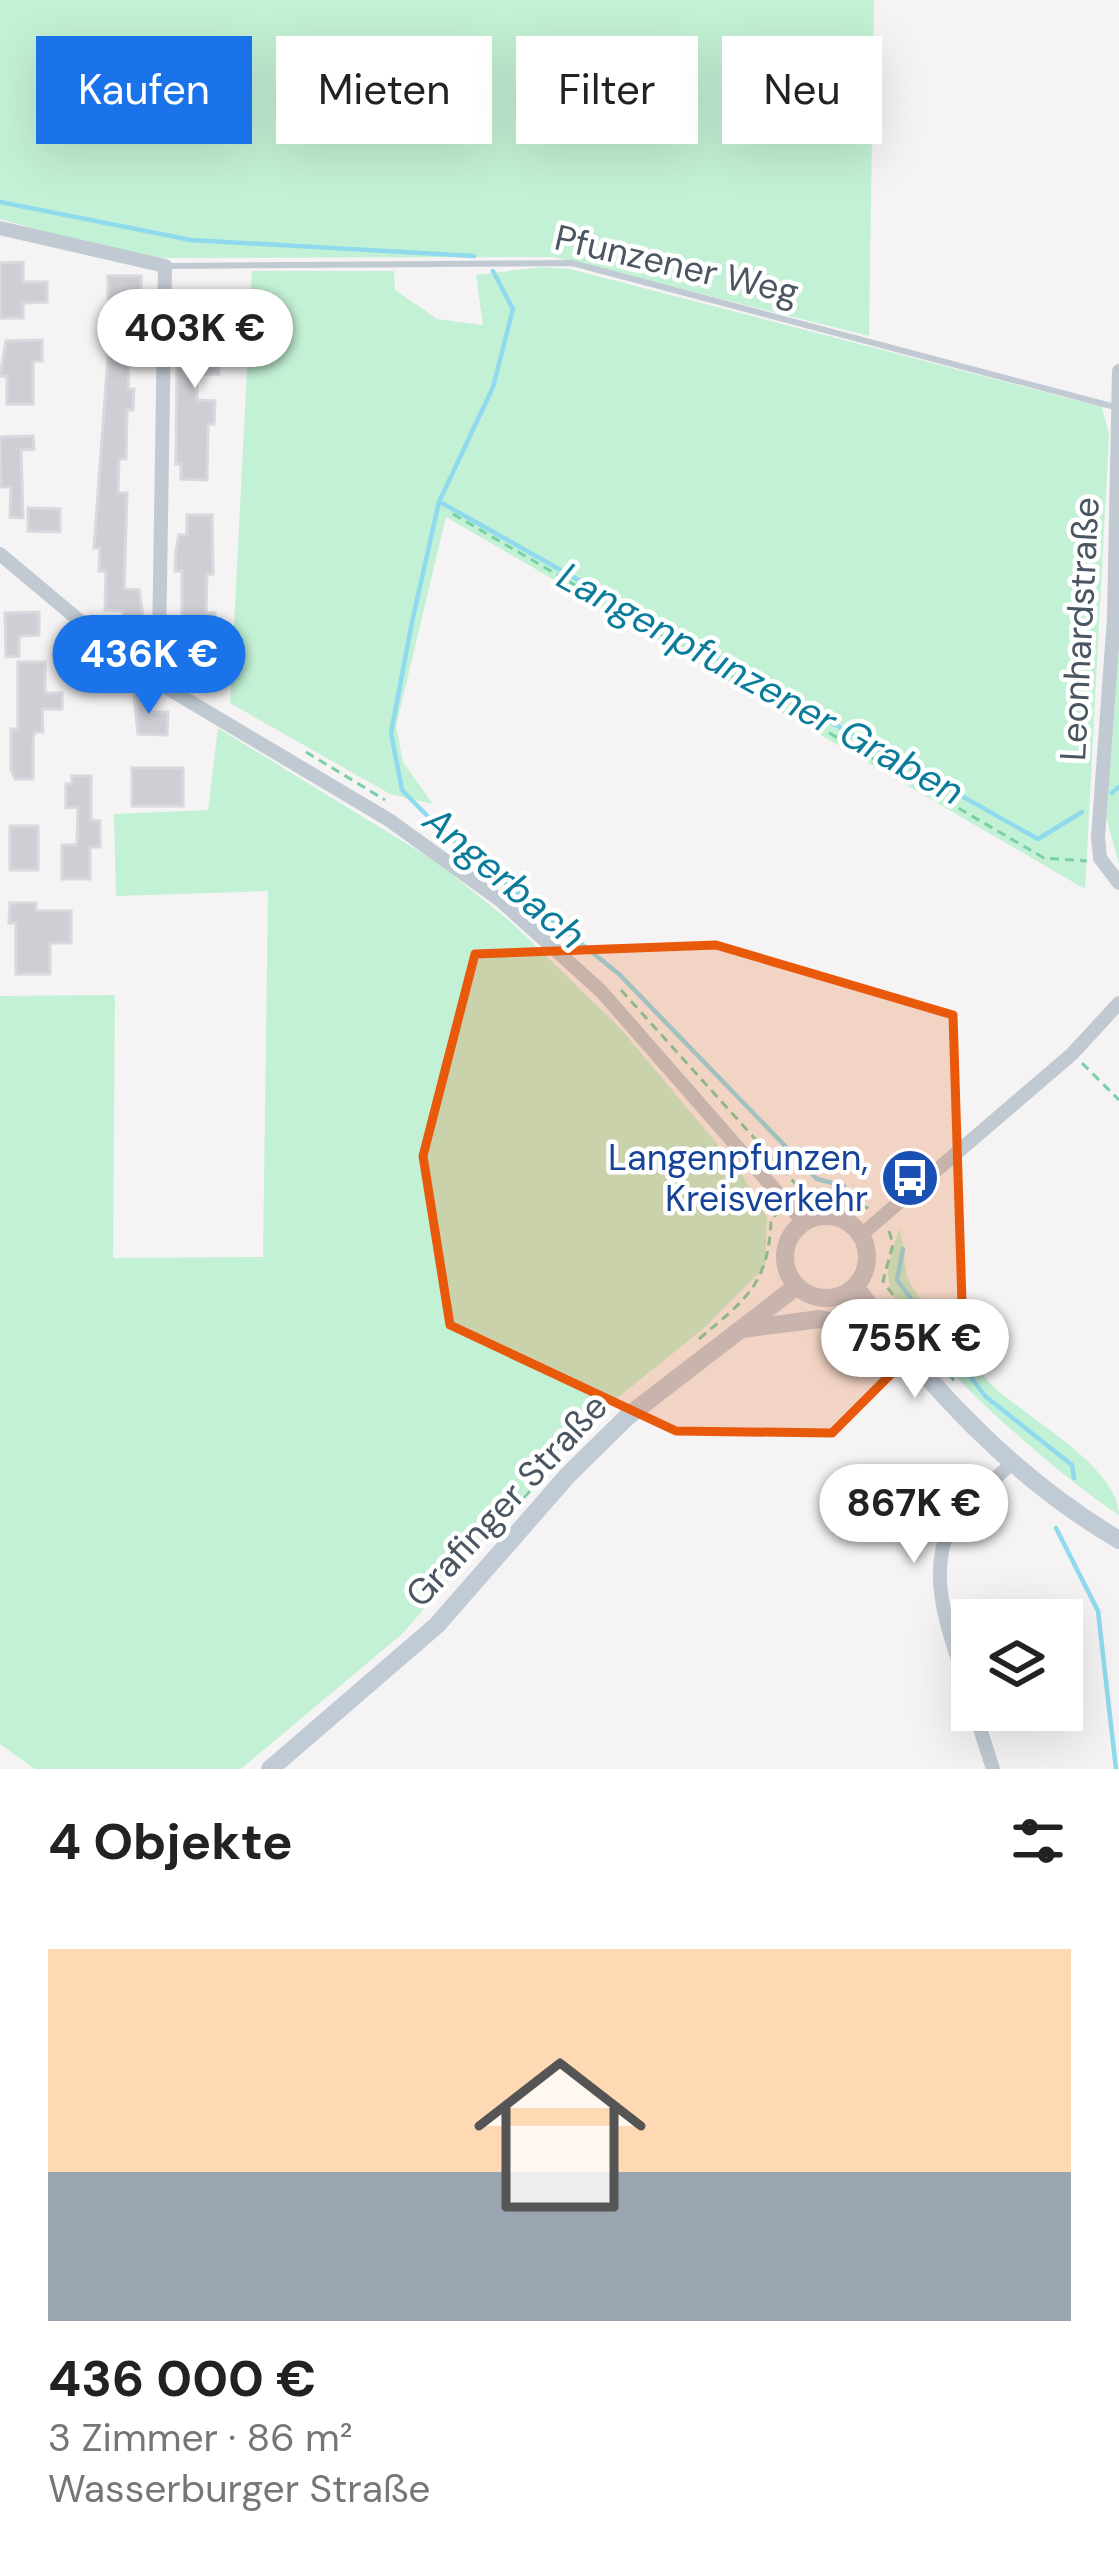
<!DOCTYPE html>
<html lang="de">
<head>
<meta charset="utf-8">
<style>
  body { margin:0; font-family:"DM Sans",sans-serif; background:#f2f2f2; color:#222; height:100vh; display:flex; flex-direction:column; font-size:45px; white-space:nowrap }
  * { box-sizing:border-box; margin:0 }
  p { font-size:39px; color:#767676 }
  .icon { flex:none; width:66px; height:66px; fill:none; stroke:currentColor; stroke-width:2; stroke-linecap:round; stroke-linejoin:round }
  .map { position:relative; height:1769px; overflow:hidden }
  .details { display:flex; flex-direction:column; background:#fff; flex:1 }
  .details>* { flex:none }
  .guide { position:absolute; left:36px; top:36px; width:1047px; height:108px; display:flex; gap:24px }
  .tools { position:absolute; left:951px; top:1599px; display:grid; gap:24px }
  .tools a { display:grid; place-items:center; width:132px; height:132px; border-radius:0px; background:#fff; box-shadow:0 12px 48px #0002; font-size:60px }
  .price { position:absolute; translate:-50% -102px; padding:0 27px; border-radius:42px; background:#fff; color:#222; font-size:39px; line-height:78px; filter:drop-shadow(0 3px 6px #0008) }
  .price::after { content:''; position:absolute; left:50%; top:72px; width:36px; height:27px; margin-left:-18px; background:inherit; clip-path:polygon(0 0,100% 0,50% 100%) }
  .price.current { background:#1a73e8; color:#fff }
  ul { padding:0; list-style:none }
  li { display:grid; align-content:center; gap:24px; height:636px; padding:0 48px }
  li+li { border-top:3px solid #e0e0e0 }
  li span { display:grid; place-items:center; height:372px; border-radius:0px; color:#555 }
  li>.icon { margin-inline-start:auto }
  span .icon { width:216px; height:216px; fill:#fffc; stroke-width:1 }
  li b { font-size:51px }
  h2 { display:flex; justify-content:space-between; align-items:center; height:144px; padding:0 48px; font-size:51px }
  .pill { padding:0 42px; border-radius:0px; background:#fff; box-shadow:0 12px 48px #0002; font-size:42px; line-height:108px }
  .pill.current { background:#1a73e8; color:#fff }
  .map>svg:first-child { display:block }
  .green { fill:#c3f1d5 }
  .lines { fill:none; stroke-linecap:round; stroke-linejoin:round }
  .stream { stroke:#90daee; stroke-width:4.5 }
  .building { fill:#cdcfd5; stroke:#d7d9de; stroke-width:3 }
  .path { stroke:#7ad0a6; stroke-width:3; stroke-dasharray:9 6; stroke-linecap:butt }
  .lane { stroke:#c1cad2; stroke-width:6 }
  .street { stroke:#c1cad2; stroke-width:14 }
  .secondary { stroke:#c1cbd6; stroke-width:18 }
  .marked { fill:#e8590c; fill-opacity:0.2; stroke:#e8590c; stroke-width:9; stroke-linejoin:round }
  .labels { text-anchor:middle; stroke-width:9; stroke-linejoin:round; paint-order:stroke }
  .street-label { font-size:36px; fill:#4a5661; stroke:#fff }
  .transit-label { font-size:36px; fill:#164399; stroke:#fff; text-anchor:end }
  .water-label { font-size:39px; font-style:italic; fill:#0c7c9b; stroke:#fff }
</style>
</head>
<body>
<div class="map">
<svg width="1119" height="1769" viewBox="0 0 1119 1769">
  <rect width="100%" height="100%" fill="#f5f3f3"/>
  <path class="green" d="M0 0H874L869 336 553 257 165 258 94 246 0 219Z
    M542 267 570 269 1102 407 1109 435 1085 889 446 517 396 726 403 762 433 804 390 794 230 703 252 271H394L395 290 437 319 483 325 476 275Z
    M1119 644V864L1106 817Z
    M218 728 438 863 513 924 620 1028 740 1171 767 1217 765 1267 703 1329 584 1425 402 1634 241 1769H35L0 1744V996L115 995 113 1258 263 1257 268 891 116 896 114 814 208 810Z
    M899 1229C906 1246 902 1268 910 1283 919 1300 977 1369 992 1385 1025 1417 1119 1467 1119 1515 1067 1482 891 1336 888 1275 887 1261 896 1242 899 1229Z"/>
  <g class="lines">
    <path class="stream" d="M0 202 191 240 474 256
      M493 271 513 309 493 387 439 502 412 622 391 733 402 790 445 834 619 974 817 1179 844 1186
      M440 502 1038 839 1082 812
      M1112 793 1119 787
      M903 1249 897 1280 985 1396 1072 1465 1074 1478
      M1056 1528 1098 1611 1116 1769"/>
  </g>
  <path class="building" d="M23 262V282H47V302L23 303V318H0V263Z
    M108 276H141V299H108Z
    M183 300H217L216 327H202L201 352 219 353V374H197V400L215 401 214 424H208L207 480 181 479V464H176L177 358H186Z
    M110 329H130L128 389H134L133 410H127L126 459H119L118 493H127L124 589 139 590 146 634 122 633 123 611 105 610 106 571H99L100 548H94Z
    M42 340V361H33V404H7V376H0L6 341Z
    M33 436 34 449 21 450 23 518 10 517 11 487H1L0 437Z
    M28 508 60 509V532L28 531Z
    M187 515H212L213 574H207L206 613H215L214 656H195L196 642H182V571H175L176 551 179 535H187Z
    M39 612V635L19 636V656L6 657 5 613Z
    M18 662H45V693H62V709H42L43 732H35L33 739V779H15L11 770V729H18Z
    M134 693H151V712H168L167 735 138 734Z
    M132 768H183V806H132Z
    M72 776H91V820L100 821V847H90V879H62V845H77L78 807 66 808V784H72Z
    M10 826H38V870H10Z
    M10 903H36V911H71V943H50V974H16V923H9Z"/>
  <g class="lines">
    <path class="path" d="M453 514 1044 858 1087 861
      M306 752 385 800
      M621 990 802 1191 872 1209
      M1082 1063 1119 1100
      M889 1231 893 1244 883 1281 955 1382
      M699 1339C746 1299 769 1284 771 1219L779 1212
      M514 1509 535 1485"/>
    <path class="lane" d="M169 266 572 263 1115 407"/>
    <path class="street" d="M0 228 165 266 159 646 142 673
      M1119 371 1114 618 1098 837 1100 858 1119 883
      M0 554 142 673 389 820 500 900 601 991 804 1223
      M861 1235 1072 1054 1119 1003
      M972 1702C954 1643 916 1565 961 1511 975 1494 994 1480 1010 1465
      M974 1710 993 1769"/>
    <path class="secondary" d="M785 1257a41 41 0 1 1 82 0a41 41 0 1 1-82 0Z
      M855 1286C927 1385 1012 1477 1119 1540
      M743 1329 820 1319 891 1335
      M270 1769 437 1625 568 1475 628 1416 797 1286"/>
  </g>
  <path class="marked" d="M716 945 953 1015 962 1303 832 1433 676 1431 450 1325 423 1156 475 954Z"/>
  <defs>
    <symbol id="bus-disc" viewBox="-11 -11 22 22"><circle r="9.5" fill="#1a4fb4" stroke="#fff"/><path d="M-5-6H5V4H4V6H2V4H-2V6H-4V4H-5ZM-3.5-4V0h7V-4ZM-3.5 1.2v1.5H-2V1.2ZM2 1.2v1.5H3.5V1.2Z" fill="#fff"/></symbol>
  </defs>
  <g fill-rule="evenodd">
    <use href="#bus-disc" x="877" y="1145" width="66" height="66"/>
  </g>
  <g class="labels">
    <g class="street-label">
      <text transform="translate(677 264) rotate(13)" y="13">Pfunzener Weg</text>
      <text transform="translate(1079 629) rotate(-87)" y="13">Leonhardstraße</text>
      <text transform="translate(506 1500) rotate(-47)" y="13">Grafinger Straße</text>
    </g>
    <g class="transit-label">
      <text x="868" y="1170">Langenpfunzen,<tspan x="868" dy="41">Kreisverkehr</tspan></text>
    </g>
    <g class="water-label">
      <text transform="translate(761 683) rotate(29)" y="14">Langenpfunzener Graben</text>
      <text transform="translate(505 877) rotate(40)" y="14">Angerbach</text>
    </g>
  </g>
</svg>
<div class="tools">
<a><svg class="icon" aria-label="layers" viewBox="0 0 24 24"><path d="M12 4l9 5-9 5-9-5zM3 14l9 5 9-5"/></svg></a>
</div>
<b class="price" style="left:195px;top:391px">403K €</b>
<b class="price current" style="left:149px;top:717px">436K €</b>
<b class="price" style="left:915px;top:1401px">755K €</b>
<b class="price" style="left:914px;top:1566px">867K €</b>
<div class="guide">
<a class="pill current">Kaufen</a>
<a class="pill">Mieten</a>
<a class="pill">Filter</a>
<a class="pill">Neu</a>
</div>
</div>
<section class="details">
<h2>4 Objekte<svg class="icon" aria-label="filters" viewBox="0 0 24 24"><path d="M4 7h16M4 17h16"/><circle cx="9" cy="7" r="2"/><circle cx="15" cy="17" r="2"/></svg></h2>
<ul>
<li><span style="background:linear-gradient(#ffd9b3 60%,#9aa5b1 0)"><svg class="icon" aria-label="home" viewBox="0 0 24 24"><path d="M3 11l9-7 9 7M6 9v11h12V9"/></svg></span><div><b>436 000 €</b><p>3 Zimmer · 86 m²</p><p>Wasserburger Straße</p></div></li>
</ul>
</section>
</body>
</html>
